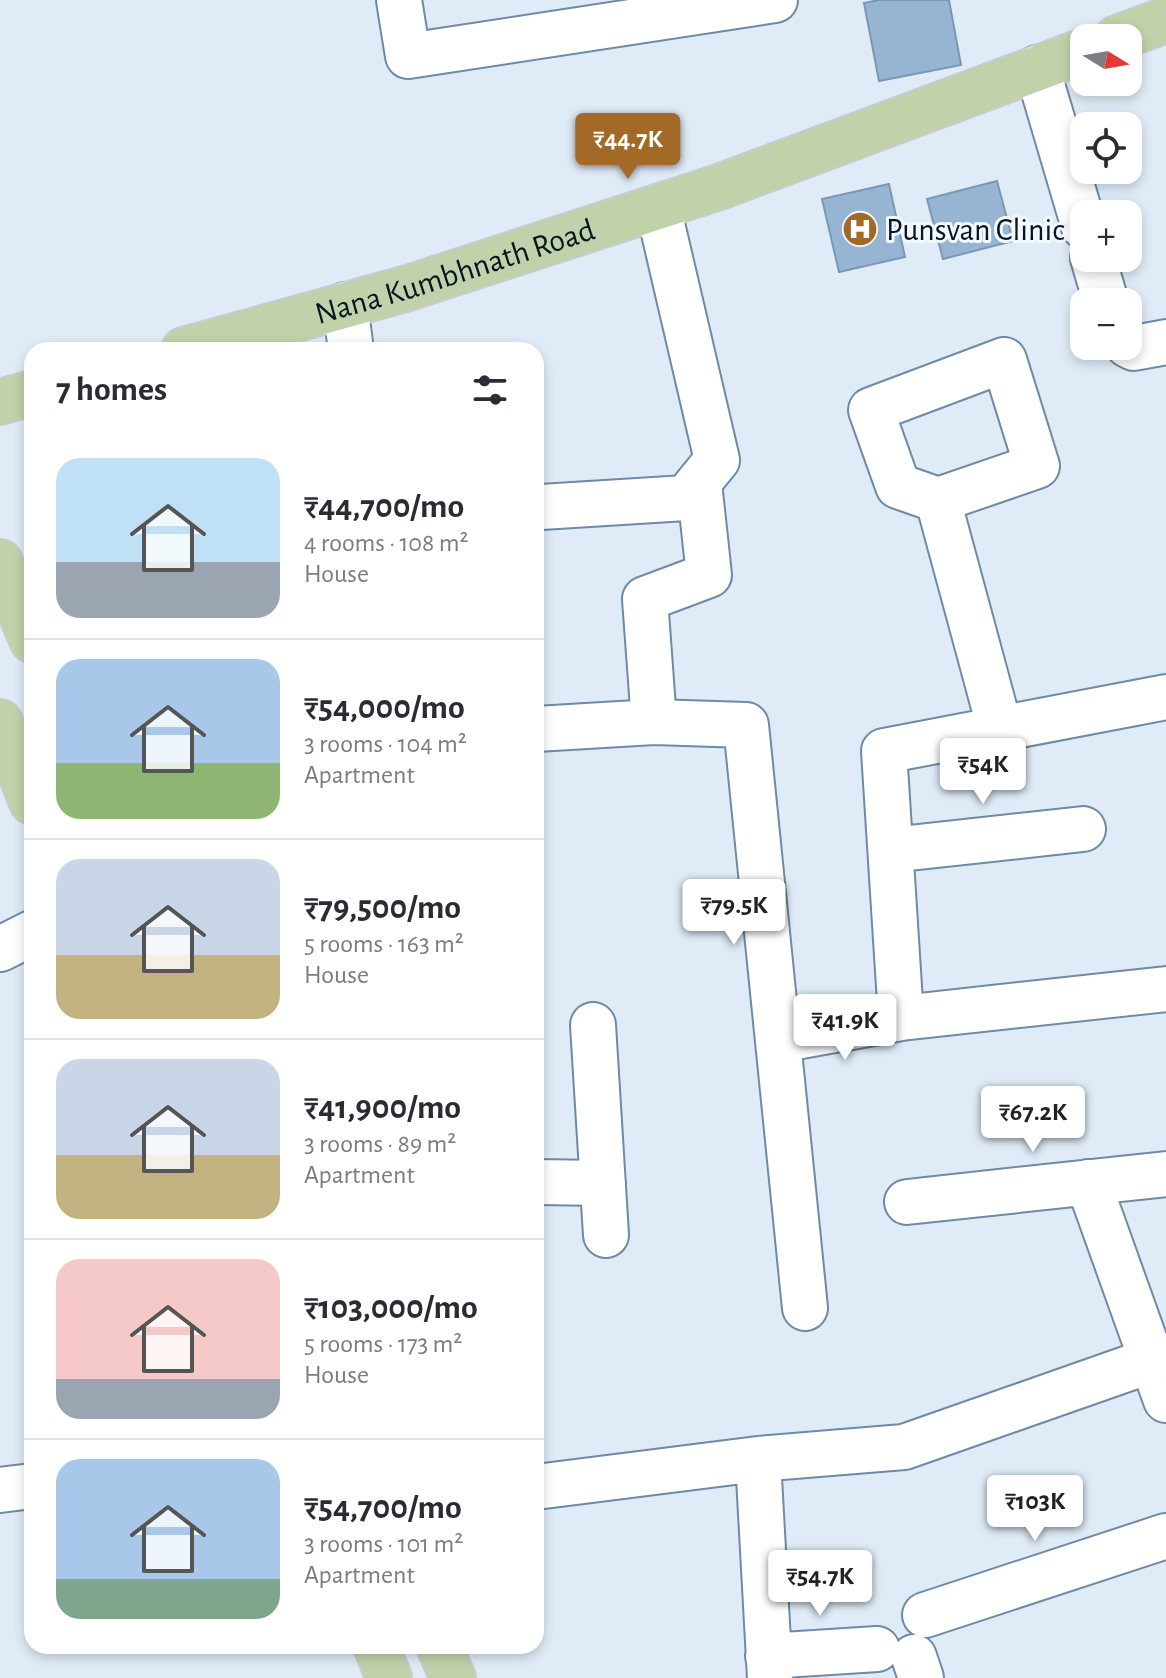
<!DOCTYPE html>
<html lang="en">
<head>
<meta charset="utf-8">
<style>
  body { margin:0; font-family:"Alegreya Sans",sans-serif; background:#f7f7f7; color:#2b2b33; height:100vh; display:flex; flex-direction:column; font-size:30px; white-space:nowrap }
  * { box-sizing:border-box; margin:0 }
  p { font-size:26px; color:#7c7c81 }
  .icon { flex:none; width:44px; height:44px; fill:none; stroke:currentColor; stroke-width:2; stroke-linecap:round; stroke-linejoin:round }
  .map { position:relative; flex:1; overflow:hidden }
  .side { position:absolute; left:24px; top:342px; width:520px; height:1312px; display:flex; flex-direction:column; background:#fff; border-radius:24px; box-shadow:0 4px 12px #0003 }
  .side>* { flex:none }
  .needle { width:52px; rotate:101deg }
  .buttons { position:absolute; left:1070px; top:24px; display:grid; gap:16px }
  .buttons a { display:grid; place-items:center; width:72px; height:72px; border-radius:16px; background:#fff; box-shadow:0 4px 12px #0003; font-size:40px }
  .price { position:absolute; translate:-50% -68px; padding:0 18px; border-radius:8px; background:#fff; color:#222; font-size:26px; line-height:52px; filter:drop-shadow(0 2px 4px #0008) }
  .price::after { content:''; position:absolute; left:50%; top:48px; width:24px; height:18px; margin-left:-12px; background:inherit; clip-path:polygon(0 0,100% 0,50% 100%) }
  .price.selected { background:#a26a26; color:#fff }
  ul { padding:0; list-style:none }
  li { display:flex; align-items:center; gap:24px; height:200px; padding:0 32px }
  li+li { border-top:2px solid #e1e1e2 }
  li span { display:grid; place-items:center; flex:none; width:224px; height:160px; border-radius:24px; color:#555 }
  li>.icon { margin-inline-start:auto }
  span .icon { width:96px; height:96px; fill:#fffc; stroke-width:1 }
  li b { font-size:34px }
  h2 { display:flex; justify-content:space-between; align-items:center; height:96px; padding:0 32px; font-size:34px }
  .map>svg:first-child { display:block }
  .building { fill:#97b5d3; stroke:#7a98b4; stroke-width:2 }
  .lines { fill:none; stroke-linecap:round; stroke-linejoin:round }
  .minor-casing { stroke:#6d8aa6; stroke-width:48 }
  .major-casing { stroke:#c9cbce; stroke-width:48 }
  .minor { stroke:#fff; stroke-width:44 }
  .major { stroke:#c1d2ab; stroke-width:44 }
  .labels { text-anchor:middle; stroke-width:6; stroke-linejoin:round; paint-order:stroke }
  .poi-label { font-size:32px; fill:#09141f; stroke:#f2f8ff; text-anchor:start }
  .street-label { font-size:32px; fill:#09141f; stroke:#f2f8ff }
</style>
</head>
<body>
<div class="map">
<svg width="1166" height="1678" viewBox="0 0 1166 1678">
  <rect width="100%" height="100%" fill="#dfecf8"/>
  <path class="building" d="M879 0H949L961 65 879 81 864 3Z
    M997 181 1013 241 943 259 927 199Z
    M889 184 905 257 839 272 822 199Z"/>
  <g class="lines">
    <defs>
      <path id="minor" d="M399 0 408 56 775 0
        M1037 68 1084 227
        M1093 258 1106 302
        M345 305 351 350
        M1128 345 1134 348 1166 342
        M938 500 1037 466 1004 360 871 410 898 486 938 500 1000 729
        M541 507 686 498 717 460 658 207
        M1166 697 884 751 901 1018 1166 989
        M654 722 645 599 709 575 699 483
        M536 729 654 722 746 725 805 1308
        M891 850 1083 829
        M0 949 32 933
        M593 1025 606 1235
        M778 1040 901 1018
        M536 1182 603 1183
        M1088 1182 1166 1400
        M907 1202 1166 1174
        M758 1459 770 1678
        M536 1487 758 1459 904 1447 1152 1360
        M0 1490 32 1486
        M925 1615 1166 1536
        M768 1656 877 1649
        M914 1657 921 1678"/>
      <g id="major">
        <path d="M1117 38 1166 20"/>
        <path id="s1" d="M184 350 408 288 719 187 1084 51"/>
        <path d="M0 402 32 393"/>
        <path d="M0 562 32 640"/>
        <path d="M0 722 32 802"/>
        <path d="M376 1646 389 1678"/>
        <path d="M439 1646 453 1678"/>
      </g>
    </defs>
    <use href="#minor" class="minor-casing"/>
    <use href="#major" class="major-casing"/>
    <use href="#minor" class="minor"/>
    <use href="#major" class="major"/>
  </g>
  <defs>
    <symbol id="hospital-disc" viewBox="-11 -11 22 22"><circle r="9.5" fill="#a26a26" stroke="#f2f8ff"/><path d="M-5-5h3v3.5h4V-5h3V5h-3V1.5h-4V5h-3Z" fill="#fff"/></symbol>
  </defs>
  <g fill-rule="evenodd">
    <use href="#hospital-disc" x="840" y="209" width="40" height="40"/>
  </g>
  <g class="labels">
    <g class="poi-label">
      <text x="886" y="240">Punsvan Clinic</text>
    </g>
    <g class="street-label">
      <text dy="11" stroke="none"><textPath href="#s1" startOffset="282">Nana Kumbhnath Road</textPath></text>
    </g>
  </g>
</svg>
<div class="buttons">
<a><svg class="needle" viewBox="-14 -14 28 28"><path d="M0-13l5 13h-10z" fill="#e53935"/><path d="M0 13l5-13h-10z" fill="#7c7c81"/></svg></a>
<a><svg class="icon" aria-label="locate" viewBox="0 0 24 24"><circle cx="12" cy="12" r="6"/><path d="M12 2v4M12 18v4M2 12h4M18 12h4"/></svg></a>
<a>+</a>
<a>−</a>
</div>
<b class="price selected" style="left:628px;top:181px">₹44.7K</b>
<b class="price" style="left:983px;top:806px">₹54K</b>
<b class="price" style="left:734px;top:947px">₹79.5K</b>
<b class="price" style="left:845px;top:1062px">₹41.9K</b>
<b class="price" style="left:1033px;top:1154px">₹67.2K</b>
<b class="price" style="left:1035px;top:1543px">₹103K</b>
<b class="price" style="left:820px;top:1618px">₹54.7K</b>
<section class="side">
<h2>7 homes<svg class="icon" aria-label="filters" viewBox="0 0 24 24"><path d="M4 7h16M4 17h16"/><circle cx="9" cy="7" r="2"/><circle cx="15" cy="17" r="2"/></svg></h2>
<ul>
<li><span style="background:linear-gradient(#bfe0f5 65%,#9aa5b1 0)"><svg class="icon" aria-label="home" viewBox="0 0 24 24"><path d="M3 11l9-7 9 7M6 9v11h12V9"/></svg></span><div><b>₹44,700/mo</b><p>4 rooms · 108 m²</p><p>House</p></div></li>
<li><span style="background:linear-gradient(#a9c7e8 65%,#8fb573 0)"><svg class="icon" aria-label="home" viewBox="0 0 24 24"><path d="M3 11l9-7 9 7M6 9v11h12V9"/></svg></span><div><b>₹54,000/mo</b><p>3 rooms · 104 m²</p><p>Apartment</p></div></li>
<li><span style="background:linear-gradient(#c9d6e8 60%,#c2b280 0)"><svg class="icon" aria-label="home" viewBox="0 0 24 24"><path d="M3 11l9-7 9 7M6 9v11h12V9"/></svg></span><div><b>₹79,500/mo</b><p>5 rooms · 163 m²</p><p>House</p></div></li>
<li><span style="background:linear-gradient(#c9d6e8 60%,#c2b280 0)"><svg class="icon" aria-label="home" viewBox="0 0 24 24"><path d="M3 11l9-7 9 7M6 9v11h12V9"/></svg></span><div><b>₹41,900/mo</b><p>3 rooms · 89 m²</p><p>Apartment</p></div></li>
<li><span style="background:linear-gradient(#f6c9c9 75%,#9aa5b1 0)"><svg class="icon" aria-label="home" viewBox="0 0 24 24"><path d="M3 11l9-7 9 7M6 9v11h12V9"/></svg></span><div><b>₹103,000/mo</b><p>5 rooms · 173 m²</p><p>House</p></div></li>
<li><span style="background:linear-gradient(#a9c7e8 75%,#7fa58c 0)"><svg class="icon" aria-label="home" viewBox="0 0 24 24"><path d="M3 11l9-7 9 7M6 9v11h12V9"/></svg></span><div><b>₹54,700/mo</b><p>3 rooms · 101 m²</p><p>Apartment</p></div></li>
</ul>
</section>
</div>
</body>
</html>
